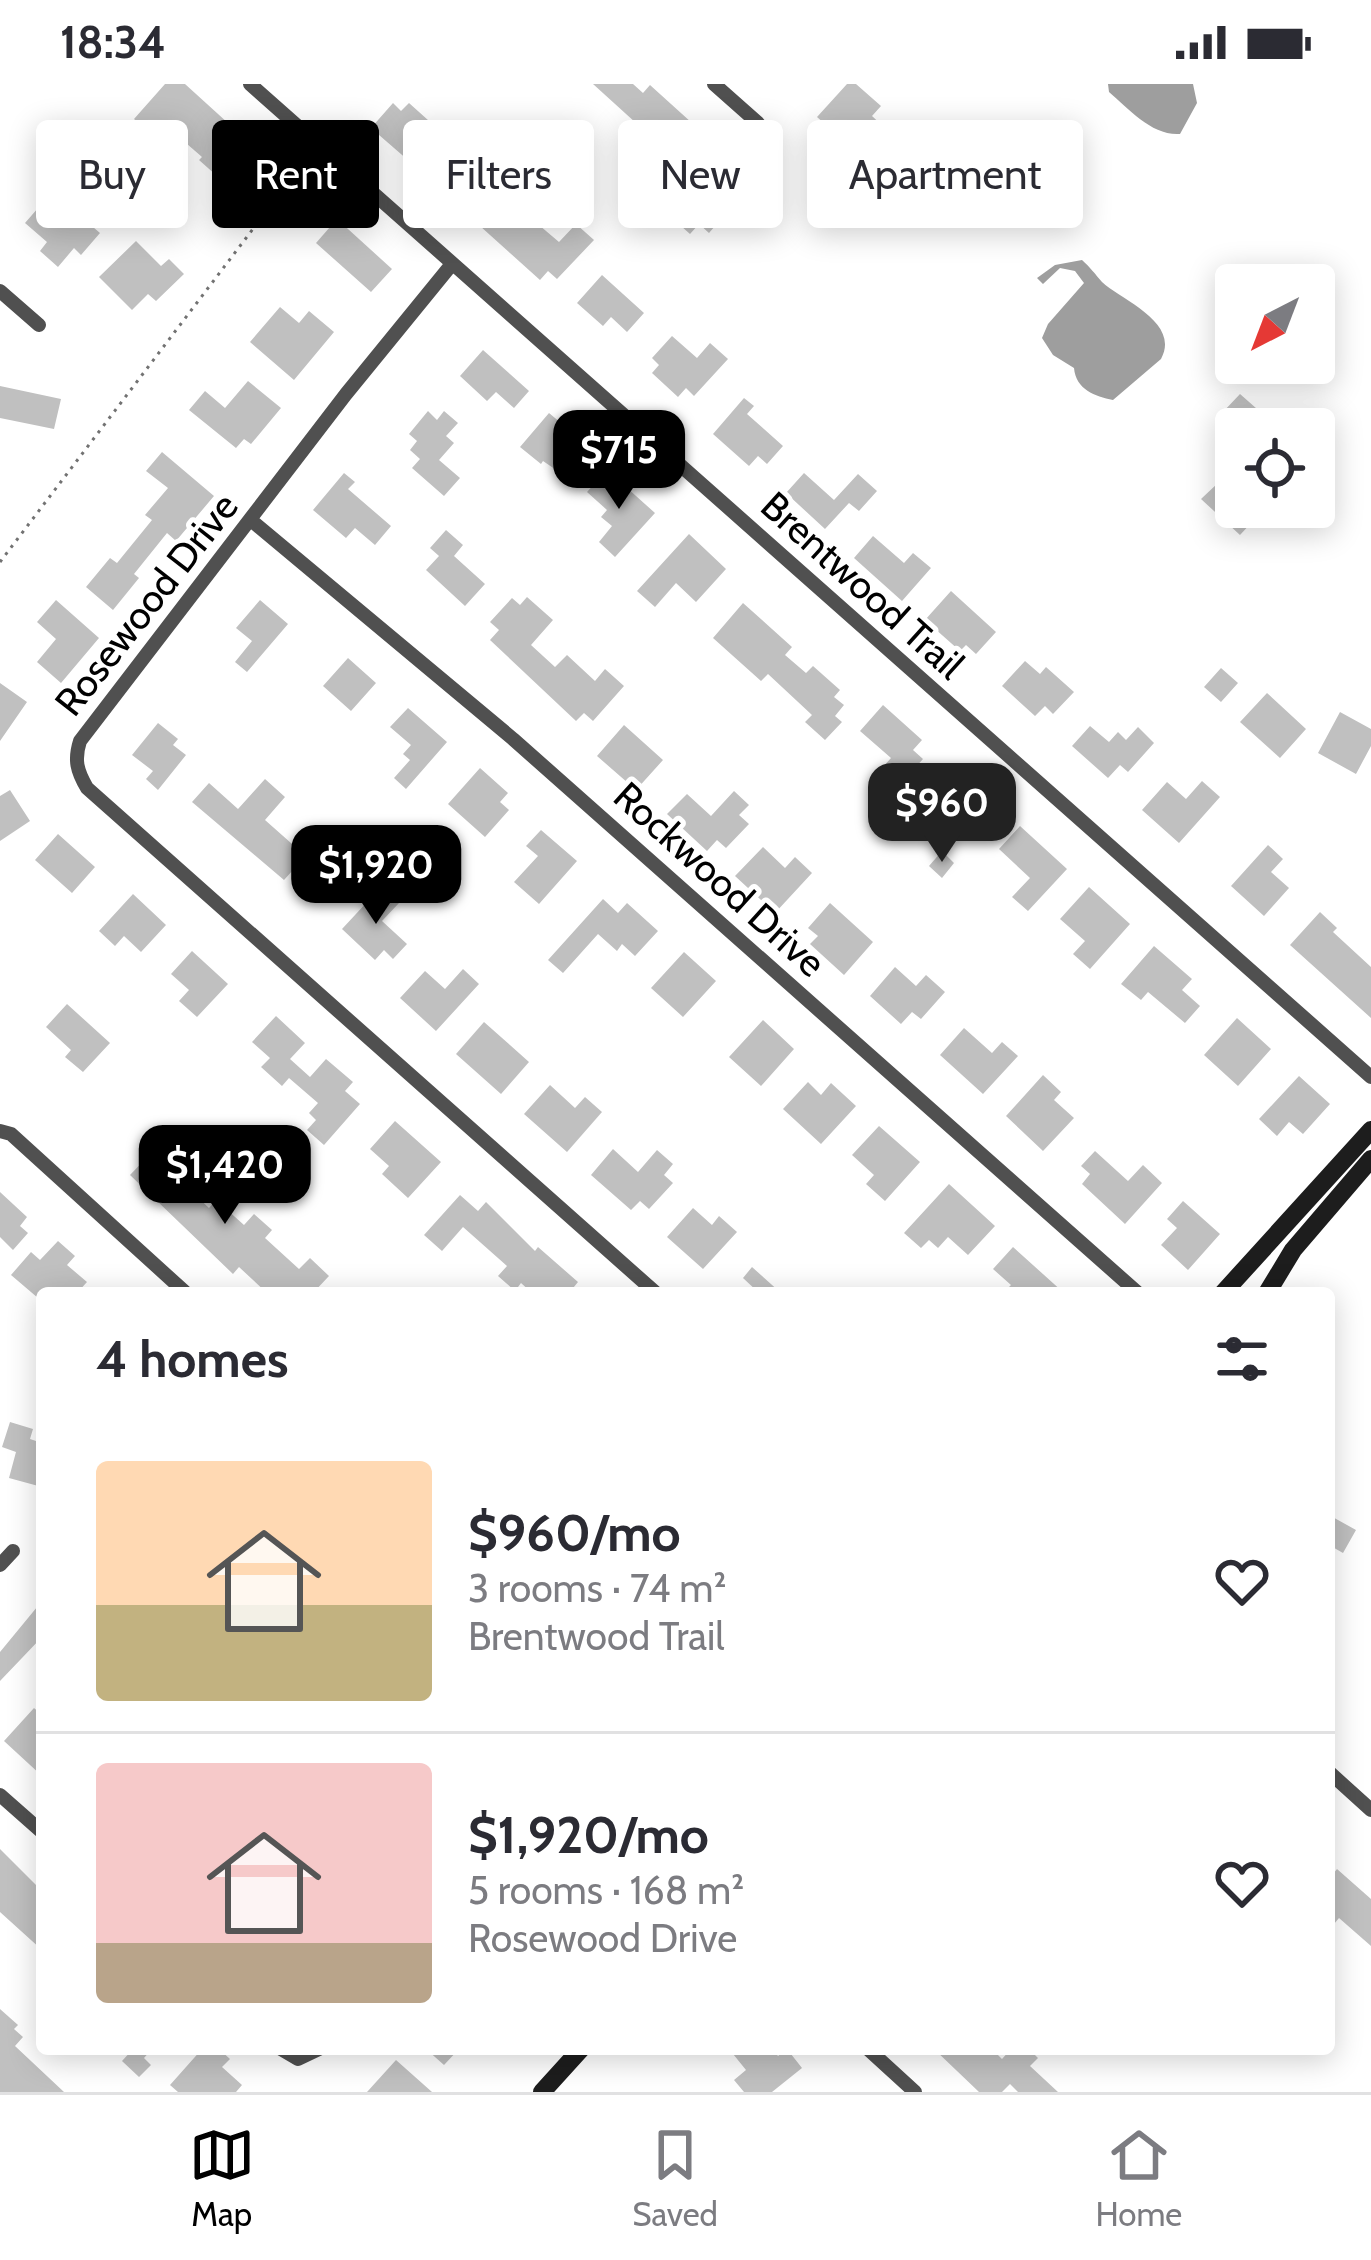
<!DOCTYPE html>
<html lang="en">
<head>
<meta charset="utf-8">
<style>
  body { margin:0; font-family:Cabin,sans-serif; background:#f2f2f3; color:#2b2b33; height:100vh; display:flex; flex-direction:column; font-size:45px; white-space:nowrap }
  * { box-sizing:border-box; margin:0 }
  p { font-size:39px; color:#7c7c81 }
  .icon { flex:none; width:66px; height:66px; fill:none; stroke:currentColor; stroke-width:2; stroke-linecap:round; stroke-linejoin:round }
  .map { position:relative; flex:1; overflow:hidden }
  .sheet { position:absolute; left:36px; top:1203px; width:1299px; height:768px; display:flex; flex-direction:column; background:#fff; border-radius:12px; box-shadow:0 6px 30px #0003 }
  .sheet>* { flex:none }
  .top-card { position:absolute; left:36px; top:36px; width:1299px; height:108px; display:flex; gap:24px }
  .needle { width:78px; rotate:222deg }
  .controls { position:absolute; left:1215px; top:180px; display:grid; gap:24px }
  .controls a { display:grid; place-items:center; width:120px; height:120px; border-radius:12px; background:#fff; box-shadow:0 6px 30px #0003; font-size:60px }
  .price { position:absolute; translate:-50% -102px; padding:0 27px; border-radius:24px; background:#000; color:#fff; font-size:39px; line-height:78px; filter:drop-shadow(0 3px 6px #0008) }
  .price::after { content:''; position:absolute; left:50%; top:72px; width:36px; height:27px; margin-left:-18px; background:inherit; clip-path:polygon(0 0,100% 0,50% 100%) }
  .price.current { background:#222; color:#fff }
  ul { padding:0; list-style:none }
  li { display:flex; align-items:center; gap:36px; height:300px; padding:0 60px }
  li+li { border-top:3px solid #e1e1e2 }
  li span { display:grid; place-items:center; flex:none; width:336px; height:240px; border-radius:12px; color:#555 }
  li>.icon { margin-inline-start:auto }
  span .icon { width:144px; height:144px; fill:#fffc; stroke-width:1 }
  li b { font-size:51px }
  h2 { display:flex; justify-content:space-between; align-items:center; height:144px; padding:0 60px; font-size:51px }
  .pill { padding:0 42px; border-radius:12px; background:#fff; box-shadow:0 6px 30px #0003; font-size:42px; line-height:108px }
  .pill.current { background:#000; color:#fff }
  .status { display:flex; justify-content:space-between; align-items:center; height:84px; padding:0 60px; background:#fff; direction:ltr }
  .status svg { height:33px; fill:currentColor }
  .menu { display:flex; justify-content:space-around; align-items:center; height:168px; border-top:3px solid #e1e1e2; background:#fff; font-size:33px; color:#7c7c81 }
  .menu a { display:grid; justify-items:center; gap:6px }
  .menu .current { color:#000 }
  .map>svg:first-child { display:block }
  .water { fill:#9e9e9e }
  .building { fill:#c0c0c0 }
  .lines { fill:none; stroke-linecap:round; stroke-linejoin:round }
  .path { stroke:#727272; stroke-width:3; stroke-dasharray:3 6; stroke-linecap:butt }
  .minor { stroke:#505050; stroke-width:14 }
  .secondary { stroke:#1d1d1d; stroke-width:18 }
  .labels { text-anchor:middle; stroke-width:10; stroke-linejoin:round; paint-order:stroke }
  .street-label { font-size:39px; fill:#000; stroke:#fff }
</style>
</head>
<body>
<div class="status"><b>18:34</b><svg viewBox="0 0 49 12"><path d="M0 12V9h3v3zM5 12V6h3v6zM10 12V3h3v9zM15 12V0h3v12zM26 1h20v11H26zM47 4h2v5h-2z"/></svg></div>
<div class="map">
<svg width="1371" height="2008" viewBox="0 0 1371 2008">
  <rect width="100%" height="100%" fill="#fff"/>
  <path class="water" d="M1108 0H1193L1197 19 1180 50C1152 52 1129 25 1109 8Z
    M1082 176C1090 183 1095 190 1102 198 1121 216 1181 238 1161 275L1113 316C1095 312 1076 306 1074 284L1053 271 1042 254 1048 240 1084 199 1075 187 1060 184 1043 200 1037 194 1055 181Z"/>
  <path class="building" d="M165 0H185L272 79 231 125 215 112 226 100 199 76 202 73 163 39 152 51 134 35Z
    M593 0H633L643 9 650 1 692 39 649 87 629 69 647 49Z
    M847 0H856L881 22 872 32 902 60 886 78 853 47 844 57 817 33Z
    M393 19 401 27 409 19 448 54 432 72 422 63 409 77 371 44Z
    M709 78 724 92 715 102 735 119 709 149 699 140 690 150 672 134 680 125 664 110 681 90 691 98Z
    M458 86 479 104 486 96 559 158 576 140 594 156 557 195 548 187 540 196 460 124 468 115 448 97Z
    M52 108 100 149 81 171 74 164 58 183 40 167 47 158 25 139Z
    M337 135 392 185 371 208 316 159Z
    M136 157 161 182 169 175 184 190 156 217 148 210 132 226 99 193Z
    M602 191 644 229 627 248 611 233 603 242 577 219Z
    M280 223 299 239 309 227 334 248 294 296 250 258Z
    M672 252 697 274 710 259 728 275 694 312 686 304 678 313 652 289 659 281 652 274Z
    M483 266 529 307 514 324 496 308 487 317 460 292Z
    M248 297 281 324 251 360 244 355 236 364 189 326 205 307 225 324Z
    M0 302 61 315 54 345 0 334Z
    M1240 310 1265 332 1254 345H1239L1222 329Z
    M744 314 754 322 747 330 783 362 767 380 758 372 749 382 713 350Z
    M428 327 437 336 444 327 458 339 446 352 454 359 439 376 460 394 444 412 412 384 420 375 410 366 417 357 409 350Z
    M549 329 592 365 568 394 543 377 541 380 520 363Z
    M162 368 214 412 176 457 167 449 134 490 139 494 113 526 86 503 110 474 117 479 152 436 145 431 168 404 146 387Z
    M1236 382V423H1266L1240 451 1201 415Z
    M607 386 655 429 615 473 599 458 612 442 601 433 607 426 587 408Z
    M344 389 355 398 348 405 391 442 375 461 355 444 346 454 313 426Z
    M804 389 834 416 858 390 877 407 859 427 849 419 825 445 786 409Z
    M446 446 463 461 454 472 485 500 465 522 426 486 439 472 430 464Z
    M689 450 726 485 696 518 676 499 655 523 637 507Z
    M873 452 904 479 913 469 931 484 902 517 854 474Z
    M951 507 996 548 976 570 966 561 960 567 925 536Z
    M527 513 553 536 531 561 555 583 567 571 595 597 605 585 624 602 593 637 584 629 576 637 490 556 499 546 490 538 512 514 520 521Z
    M56 516 99 554 61 599 37 578 56 555 37 538Z
    M260 516 288 540 247 588 235 578 252 557 236 544Z
    M743 519 792 563 785 571 806 589 813 582 840 606 834 613 844 621 835 632 842 638 825 656 805 638 812 631 768 590 761 597 713 554Z
    M348 574 376 599 351 627 323 602Z
    M1025 577 1040 590 1046 583 1074 608 1053 630 1045 622 1035 632 1002 602Z
    M1221 584 1238 599 1221 618 1204 603Z
    M0 599 27 618 0 657Z
    M1267 609 1306 645 1280 674 1240 638Z
    M883 621 922 656 913 666 923 675 892 709 874 693 891 674 860 647Z
    M408 624 447 658 406 705 394 694 410 676 403 670 411 661 390 643Z
    M1340 628 1371 645V662L1356 690 1318 669Z
    M158 639 178 655 173 661 186 671 158 706 146 695 153 687 132 671Z
    M624 641 663 676 636 706 597 672Z
    M1090 642 1109 658 1118 648 1126 656 1138 643 1154 659 1128 688 1120 681 1108 694 1072 662Z
    M480 684 508 709 500 718 509 726 485 753 448 720Z
    M960 690 1001 725 974 756 954 743 962 733 931 706 945 691 953 698Z
    M265 695 285 713 265 736 335 798 322 813 293 786 284 796 192 718 209 699 238 725Z
    M1202 697 1220 713 1179 759 1142 726 1167 698 1186 715Z
    M10 706 30 737 0 757V712Z
    M734 707 749 721 739 731 749 740 726 764 717 756 707 767 667 730 687 710 711 732Z
    M1020 742 1067 785 1028 827 1012 813 1030 794 999 765Z
    M541 746 577 777 539 820 514 798 538 772 526 762Z
    M58 750 95 783 72 809 35 776Z
    M1268 761 1283 775 1271 788 1289 804 1264 832 1231 802Z
    M763 763 785 784 795 773 812 789 775 829 735 792Z
    M942 767 954 779 942 794 929 782Z
    M381 803 399 819 382 837 407 860 393 875 384 866 375 876 342 845Z
    M1089 803 1130 840 1090 885 1073 870 1085 857 1060 835Z
    M133 810 166 841 141 868 124 852 115 862 99 847Z
    M603 815 618 829 627 819 658 847 635 872 622 860 617 867 598 850 563 889 548 876Z
    M830 819 873 858 844 891 810 860 818 852 808 844Z
    M1320 828 1337 844 1333 848 1371 883V934L1290 861Z
    M1154 862 1192 895 1182 906 1200 922 1185 939 1148 908 1141 916 1121 900Z
    M192 867 228 900 197 933 179 917 189 906 171 890Z
    M684 868 716 897 683 933 651 904Z
    M895 883 916 902 926 891 945 908 921 935 912 928 901 940 870 912Z
    M463 885 479 900 436 947 400 914 425 887 445 905Z
    M67 920 110 959 83 988 65 973 71 966 46 943Z
    M276 932 305 959 290 975 310 993 326 975 353 998 345 1007 360 1020 324 1061 307 1046 316 1036 309 1029 318 1019 289 994 282 1002 261 983 270 974 252 958Z
    M1237 934 1271 965 1238 1002 1204 971Z
    M763 936 794 965 761 1002 729 973Z
    M484 938 529 978 501 1010 456 970Z
    M964 944 992 969 1002 958 1018 972 983 1010 940 971Z
    M1043 991 1061 1008 1054 1016 1074 1034 1043 1067 1006 1032Z
    M1299 992 1330 1020 1303 1050 1289 1038 1277 1052 1259 1035Z
    M808 998 821 1011 831 999 856 1022 821 1060 783 1025Z
    M550 1001 575 1024 585 1013 602 1028 567 1068 524 1030Z
    M395 1037 441 1078 408 1114 382 1090 389 1082 370 1065Z
    M879 1042 920 1078 885 1117 866 1100 874 1091 852 1071Z
    M195 1060 213 1076 188 1104 209 1124 216 1116 244 1141 254 1130 272 1146 265 1154 299 1185 310 1174 329 1192 313 1209H267L239 1183 233 1190 130 1091 152 1068 171 1086Z
    M613 1065 638 1088 657 1066 673 1080 664 1091 673 1099 649 1125 640 1117 631 1126 591 1091Z
    M1095 1067 1128 1097 1143 1081 1162 1099 1125 1140 1082 1100 1090 1090 1081 1082Z
    M949 1100 995 1142 968 1171 948 1153 938 1164 929 1156 921 1164 904 1149Z
    M0 1108 27 1133 20 1142 28 1149 13 1166 0 1153Z
    M460 1111 478 1127 486 1118 535 1167 538 1163 578 1198 569 1209H532L521 1199 515 1207 498 1192 507 1182 463 1143 442 1167 424 1151Z
    M1183 1117 1220 1150 1188 1186 1161 1161 1177 1144 1167 1135Z
    M693 1124 712 1141 719 1132 737 1148 703 1185 667 1153Z
    M58 1157 75 1172 67 1181 87 1198 77 1209H53L47 1204 38 1214 11 1191 31 1168 40 1176Z
    M1013 1163 1064 1209H1003L1011 1201 993 1185Z
    M752 1183 781 1209H759L743 1194Z
    M10 1338 33 1345 30 1355 42 1359V1403L9 1394 16 1368 2 1363Z
    M1329 1431 1356 1446 1343 1469 1329 1461Z
    M42 1517V1553L0 1597V1568Z
    M34 1624 42 1631V1692L4 1657Z
    M0 1765 42 1807V1866L0 1828Z
    M1337 1785 1371 1815V1862L1339 1834 1329 1846V1795Z
    M0 1925 18 1941 14 1945 23 1953 15 1962 64 2008H0Z
    M133 1965H152L144 1974 151 1981 139 1993 122 1977Z
    M202 1965H219L230 1975 222 1983 242 2001 236 2008H178L170 2001Z
    M426 1965H459L444 1981Z
    M729 1965H772L778 1972 787 1965 802 1984 772 2008H744L734 1996 746 1986Z
    M934 1965H992L1002 1975 1011 1965H1029L1038 1974 1030 1982 1058 2008H1018L1010 2000 1002 2008H979Z
    M396 1976 432 2008H367Z"/>
  <g class="lines">
    <path class="path" d="M0 478 281 108 293 80 304 67"/>
    <path class="minor" d="M250 0 1371 993
      M714 0 758 39
      M452 180 346 310 80 657C74 676 77 687 87 704L656 1209
      M0 207 39 241
      M252 437 513 655 1138 1209
      M0 1047 11 1050 186 1209
      M0 1481 13 1467
      M1329 1688 1371 1726
      M0 1711 42 1748
      M281 1965 298 1975 319 1965
      M868 1965 915 2008"/>
    <path class="secondary" d="M1223 1209 1371 1046
      M1267 1209 1293 1166 1371 1075
      M542 2008 581 1965"/>
  </g>
  <g class="labels">
    <g class="street-label">
      <text transform="translate(863 501) rotate(42)" y="14">Brentwood Trail</text>
      <text transform="translate(146 520) rotate(-52)" y="14">Rosewood Drive</text>
      <text transform="translate(720 795) rotate(42)" y="14">Rockwood Drive</text>
    </g>
  </g>
</svg>
<div class="controls">
<a><svg class="needle" viewBox="-14 -14 28 28"><path d="M0-13l5 13h-10z" fill="#e53935"/><path d="M0 13l5-13h-10z" fill="#7c7c81"/></svg></a>
<a><svg class="icon" aria-label="locate" viewBox="0 0 24 24"><circle cx="12" cy="12" r="6"/><path d="M12 2v4M12 18v4M2 12h4M18 12h4"/></svg></a>
</div>
<b class="price" style="left:619px;top:428px">$715</b>
<b class="price current" style="left:942px;top:781px">$960</b>
<b class="price" style="left:376px;top:843px">$1,920</b>
<b class="price" style="left:225px;top:1143px">$1,420</b>
<div class="top-card">
<a class="pill">Buy</a>
<a class="pill current">Rent</a>
<a class="pill">Filters</a>
<a class="pill">New</a>
<a class="pill">Apartment</a>
</div>
<section class="sheet">
<h2>4 homes<svg class="icon" aria-label="filters" viewBox="0 0 24 24"><path d="M4 7h16M4 17h16"/><circle cx="9" cy="7" r="2"/><circle cx="15" cy="17" r="2"/></svg></h2>
<ul>
<li><span style="background:linear-gradient(#ffd9b3 60%,#c2b280 0)"><svg class="icon" aria-label="home" viewBox="0 0 24 24"><path d="M3 11l9-7 9 7M6 9v11h12V9"/></svg></span><div><b>$960/mo</b><p>3 rooms · 74 m²</p><p>Brentwood Trail</p></div><svg class="icon" aria-label="heart" viewBox="0 0 24 24"><path d="M12 20l-8-8c-3-5 5-10 8-4 3-6 11-1 8 4z"/></svg></li>
<li><span style="background:linear-gradient(#f6c9c9 75%,#b9a48a 0)"><svg class="icon" aria-label="home" viewBox="0 0 24 24"><path d="M3 11l9-7 9 7M6 9v11h12V9"/></svg></span><div><b>$1,920/mo</b><p>5 rooms · 168 m²</p><p>Rosewood Drive</p></div><svg class="icon" aria-label="heart" viewBox="0 0 24 24"><path d="M12 20l-8-8c-3-5 5-10 8-4 3-6 11-1 8 4z"/></svg></li>
</ul>
</section>
</div>
<nav class="menu">
<a class="current"><svg class="icon" aria-label="map" viewBox="0 0 24 24"><path d="M3 6l6-2 6 2 6-2v14l-6 2-6-2-6 2zM9 4v14M15 6v14"/></svg>Map</a>
<a><svg class="icon" aria-label="saved" viewBox="0 0 24 24"><path d="M7 4h10v16l-5-4-5 4z"/></svg>Saved</a>
<a><svg class="icon" aria-label="home" viewBox="0 0 24 24"><path d="M3 11l9-7 9 7M6 9v11h12V9"/></svg>Home</a>
</nav>
</body>
</html>
